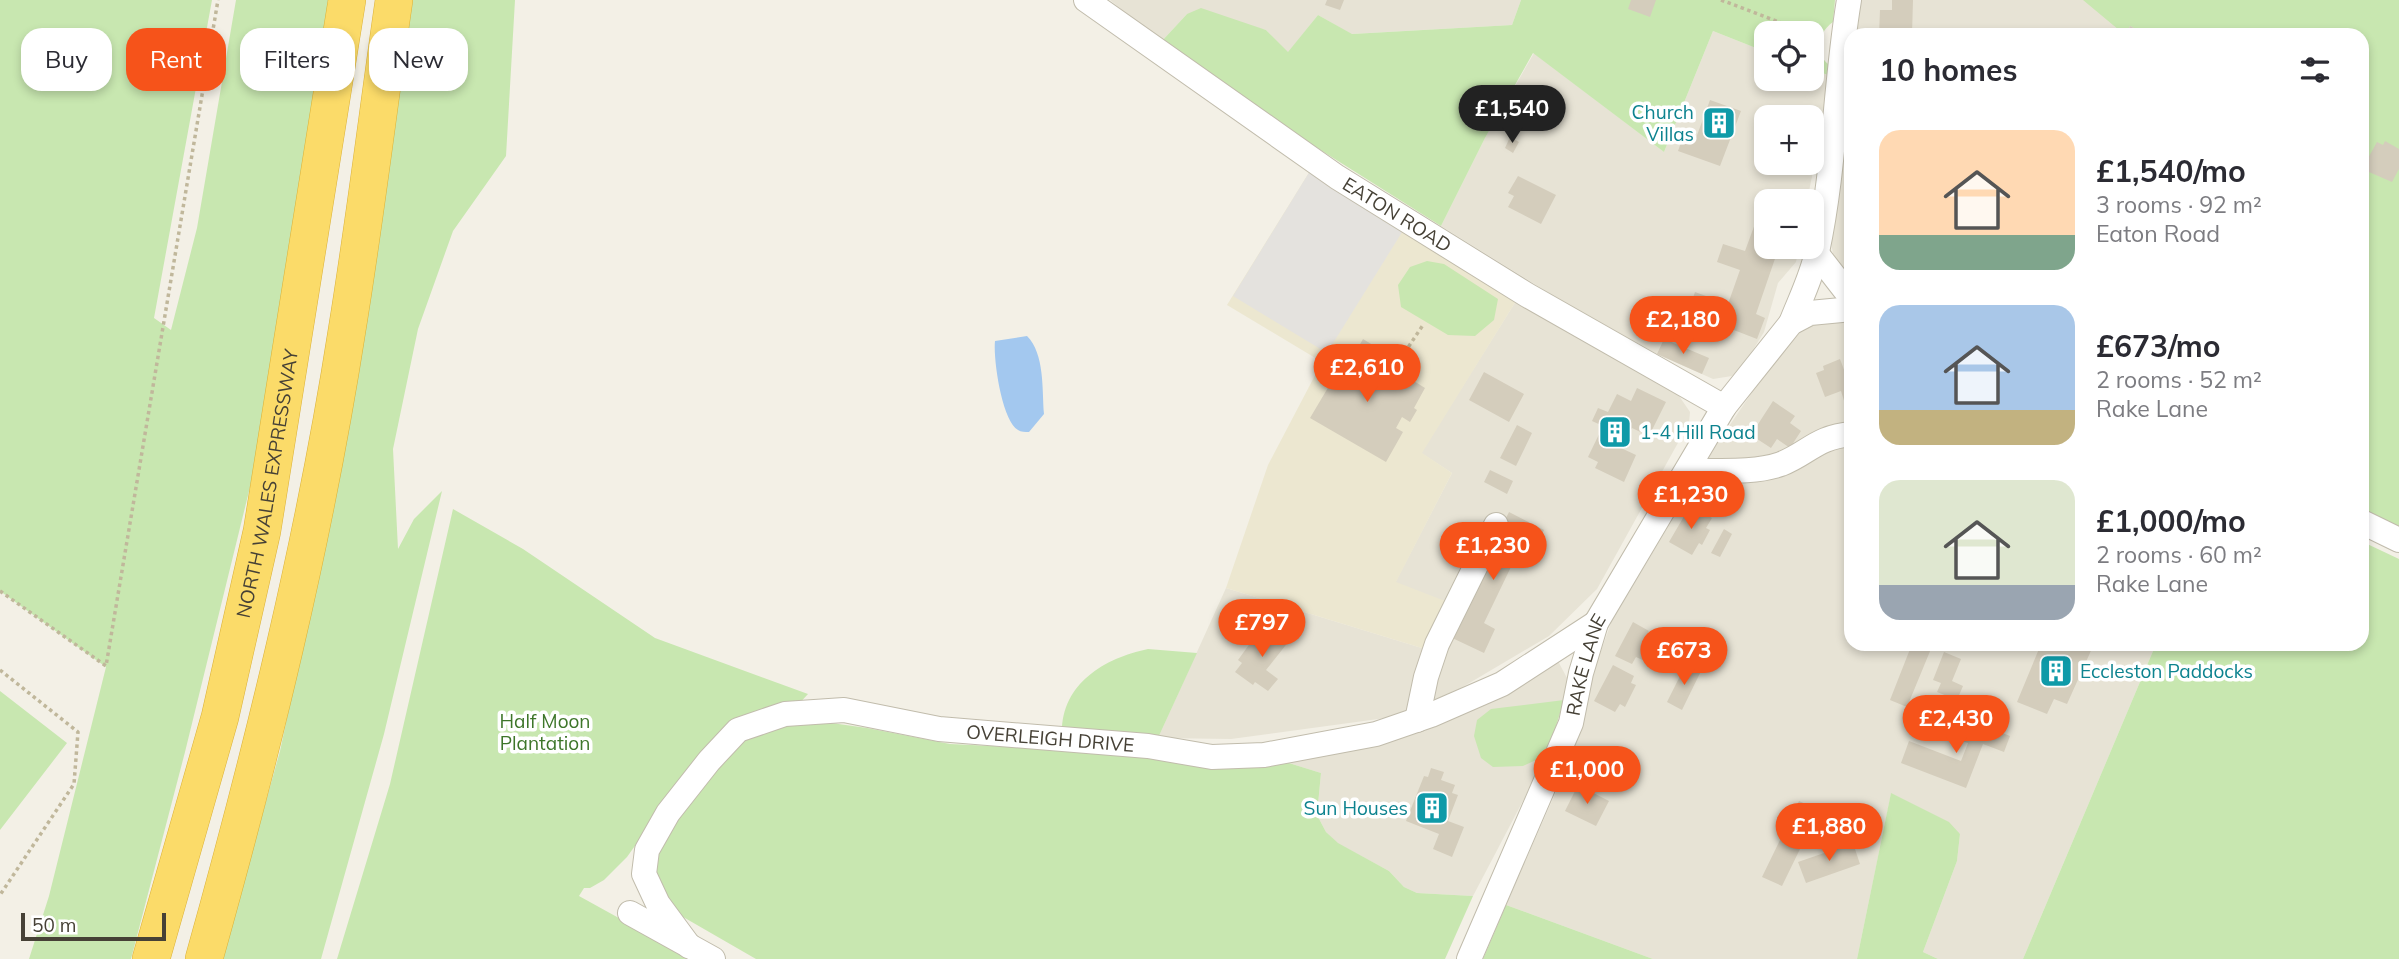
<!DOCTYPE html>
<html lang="en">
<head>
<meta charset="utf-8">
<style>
  body { margin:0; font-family:Mulish,sans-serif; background:#f7f7f7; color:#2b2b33; height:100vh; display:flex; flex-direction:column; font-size:26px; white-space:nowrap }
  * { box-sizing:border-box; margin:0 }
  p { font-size:23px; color:#7c7c81 }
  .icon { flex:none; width:38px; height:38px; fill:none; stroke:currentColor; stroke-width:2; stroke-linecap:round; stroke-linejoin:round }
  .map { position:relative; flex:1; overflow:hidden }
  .drawer { position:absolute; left:1844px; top:28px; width:525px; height:623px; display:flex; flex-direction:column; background:#fff; border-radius:21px; box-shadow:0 4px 10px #0003 }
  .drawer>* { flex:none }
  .hud { position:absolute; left:21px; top:28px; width:665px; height:63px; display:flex; gap:14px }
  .fabs { position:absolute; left:1754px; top:21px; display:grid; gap:14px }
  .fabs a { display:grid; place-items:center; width:70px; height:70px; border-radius:14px; background:#fff; box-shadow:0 4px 10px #0003; font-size:35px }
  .scale { position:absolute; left:21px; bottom:18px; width:145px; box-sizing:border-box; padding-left:7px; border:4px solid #464136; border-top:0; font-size:19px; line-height:24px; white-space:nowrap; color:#464136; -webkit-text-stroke:5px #fff; paint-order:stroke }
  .price { position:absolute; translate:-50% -60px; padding:0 16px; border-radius:24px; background:#f6531a; color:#fff; font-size:23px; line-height:46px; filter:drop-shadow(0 2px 4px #0008) }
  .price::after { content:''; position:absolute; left:50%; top:42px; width:21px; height:16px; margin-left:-10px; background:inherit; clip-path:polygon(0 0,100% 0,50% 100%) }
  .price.current { background:#222; color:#fff }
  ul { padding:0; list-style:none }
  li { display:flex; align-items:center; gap:21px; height:175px; padding:0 35px }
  li span { display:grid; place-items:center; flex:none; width:196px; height:140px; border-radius:21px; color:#555 }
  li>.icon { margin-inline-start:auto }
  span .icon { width:84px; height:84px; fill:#fffc; stroke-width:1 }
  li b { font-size:30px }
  h2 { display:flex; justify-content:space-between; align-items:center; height:84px; padding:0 35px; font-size:30px }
  .pill { padding:0 24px; border-radius:21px; background:#fff; box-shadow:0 4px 10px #0003; font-size:24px; line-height:63px }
  .pill.current { background:#f6531a; color:#fff }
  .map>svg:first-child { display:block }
  .residential { fill:#e7e3d5; fill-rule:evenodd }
  .education { fill:#ece7d0 }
  .green { fill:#c8e7b0 }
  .parking { fill:#e4e2de }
  .water { fill:#a3c8ef }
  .building { fill:#d4cdbc }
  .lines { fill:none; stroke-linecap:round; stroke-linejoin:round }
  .minor-casing { stroke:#c1bcac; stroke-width:26 }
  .highway-casing { stroke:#dbb139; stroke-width:38 }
  .path { stroke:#c0b79b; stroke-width:3.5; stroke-dasharray:3.5 3.5; stroke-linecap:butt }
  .minor { stroke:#fff; stroke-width:24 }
  .highway { stroke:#fbdb69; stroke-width:37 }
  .labels { text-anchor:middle; stroke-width:7; stroke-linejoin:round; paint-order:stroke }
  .culture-label { font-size:19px; fill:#0d838f; stroke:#fff; text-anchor:end }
  .street-label { font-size:19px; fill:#464136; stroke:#fff }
  .park-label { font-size:19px; fill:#3e762a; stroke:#fff }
</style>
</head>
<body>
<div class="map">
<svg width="2399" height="959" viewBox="0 0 2399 959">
  <rect width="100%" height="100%" fill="#f3f0e6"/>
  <path class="residential" d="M1110 0H1521L1512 25 1351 34 1318 15 1288 53 1266 30 1187 14 1161 42Z
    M1857 0H2146L2126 35H1854Z
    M1713 31 1766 52V79H1811V69L1828 75 1821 132 1807 201H1766V247H1799L1796 262 1778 283 1764 332 1748 358 1732 376 1713 379 1657 354 1560 300 1441 226 1485 138 1534 53 1664 152ZM1766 117H1811V163H1766Z
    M1851 57V289L1837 273 1831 243Z
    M1516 301 1675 390 1690 412 1689 423 1597 589 1549 636 1439 701 1393 717 1231 739 1158 738 1226 588 1425 649 1395 583 1452 473 1421 453Z
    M1836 320 1851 324 1852 644H2156L2023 959H1938L1923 952 1957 861 1960 834 1891 794 1857 959H1653L1506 905 1566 769 1593 673 1611 623 1719 441 1778 354 1800 330 1819 322Z
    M1552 661 1559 663 1567 678 1564 700 1547 755 1473 896 1417 893 1404 887 1389 871 1337 843 1326 832 1317 815 1321 773 1276 759Z"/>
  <path class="education" d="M1310 171 1516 301 1422 453 1452 473 1396 582 1445 601 1425 649 1226 588 1268 465 1322 362 1227 305Z"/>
  <path class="green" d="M0 0H212L154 318 171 330 197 228 236 0H328L314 116 251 483 185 752 131 959H29L49 896 106 667 0 591Z
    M406 0H515L506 156 453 231 418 329 393 449 398 549 414 519 442 491 384 734 321 959H222L280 751 345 443Z
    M1521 0H1835L1833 22C1819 32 1813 51 1828 64V75L1811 69V33H1766V52L1713 31 1664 152 1533 53 1485 138 1441 226 1292 132 1161 42 1187 14 1201 8 1266 30 1288 52 1318 15 1352 34 1512 25Z
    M2083 0H2399V528L2363 511 2362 35H2147L2130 26 2125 35Z
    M1427 261 1444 264 1498 299 1494 320 1475 336 1448 335 1401 307 1398 285 1410 267Z
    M453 509 523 549 655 638 808 694 796 707 686 774 627 857 604 880 590 888H584L579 896 693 959H337L390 784Z
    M2363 542 2399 559V959H2023L2156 644H2362Z
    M1148 649 1197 653 1158 738 1062 732C1062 684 1104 658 1148 649Z
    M0 691 67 743 0 830Z
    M1564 700 1547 755 1523 766 1493 767 1481 758 1474 736 1477 720 1491 709Z
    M803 719 867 728 950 744 1276 759 1321 773 1317 815 1326 832 1338 843 1389 871 1404 887 1417 893 1473 896 1445 959H756L645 895 661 832 739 743 763 730Z
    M1891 793 1949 822 1960 834 1957 861 1923 952 1938 959H1857Z
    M1506 905 1653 959H1483Z"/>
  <path class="parking" d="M1310 171 1404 229 1327 353 1233 296Z"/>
  <path class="water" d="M1027 336C1045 354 1042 390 1044 414L1029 432C1025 432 1021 432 1018 430 1002 421 993 359 995 341Z"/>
  <path class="building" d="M1327 0H1344L1340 10 1325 5Z
    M1631 0H1656L1650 17 1628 9Z
    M1892 0H1913L1912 35H1879L1880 10H1892Z
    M2130 26 2149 35H2126Z
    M1710 100 1741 111 1720 166 1678 151 1684 134 1696 138Z
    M1510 137 1519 142 1513 153 1505 148Z
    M2385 141 2399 149V169L2392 182 2362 169 2377 142 2383 145Z
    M1518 176 1556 195 1541 224 1508 207 1514 196 1508 193Z
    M1756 221 1766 224V247H1779L1756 314 1765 318 1757 339 1726 327 1729 320 1709 313 1707 319 1688 312 1695 292 1728 304 1740 270 1717 262 1723 244 1745 251Z
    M1363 339 1381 350 1372 367 1405 386 1409 378 1425 388 1414 408 1417 410 1410 422 1402 417 1396 428 1403 432 1386 462 1310 418 1345 359 1350 362Z
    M1664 339 1709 358 1702 374 1657 354Z
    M1840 359 1852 391V402L1845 404 1841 391 1825 397 1816 373 1824 370 1823 366Z
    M1484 372 1524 394 1509 422 1469 400Z
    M1637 388 1666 402 1649 436 1632 428 1621 448 1636 455 1624 482 1595 468 1598 462 1588 457 1603 426 1592 421 1598 408 1608 412 1617 394 1631 401Z
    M1773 401 1795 416 1790 423 1801 431 1790 448 1777 439 1771 448 1751 435Z
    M1517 425 1532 433 1516 466 1500 458Z
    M1490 470 1513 481 1507 494 1484 482Z
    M1690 506 1712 518 1706 528 1710 530 1702 545 1699 543 1692 555 1669 542Z
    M1509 512 1544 530 1534 550 1522 544 1484 623 1495 629 1484 653 1448 636Z
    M1724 529 1732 534 1720 557 1711 553Z
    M1633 622 1649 631 1646 636 1657 642 1647 662 1636 657 1632 664 1615 656Z
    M1269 626 1289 641 1266 670 1278 679 1268 691 1255 682 1253 685 1235 672 1242 663 1238 660 1251 642 1254 645Z
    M1912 644H1933L1907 707 1890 700Z
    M2041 644H2094L2067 704 2054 699 2047 714 2017 702Z
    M1944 652 1961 659 1952 681 1963 686 1957 700 1937 692 1941 683 1933 680Z
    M1686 664 1701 671 1682 710 1667 702Z
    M1613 665 1634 676 1631 683 1636 685 1625 707 1620 704 1615 712 1594 701Z
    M1970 720 2010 736 2004 752 1983 744 1966 788 1901 763 1909 741 1961 761 1968 743 1962 741Z
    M1431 768 1444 772 1441 780 1455 785 1452 793 1458 795 1448 821 1464 827 1452 857 1433 849 1439 834 1406 821 1424 776 1428 777Z
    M1578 785 1609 801 1596 826 1565 811Z
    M1799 801 1819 810 1782 886 1762 877Z
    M1856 809 1875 818 1866 834 1848 825Z
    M1853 843 1860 864 1806 883 1798 862Z"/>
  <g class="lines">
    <defs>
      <g id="minor">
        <path id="s1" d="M1086 0 1337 177 1527 295 1724 407"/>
        <path d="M1817 254 1852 299"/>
        <path d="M1791 323C1800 300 1812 276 1817 252 1835 169 1835 83 1849 0"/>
        <path d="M1687 471C1716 470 1752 474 1781 464 1809 453 1816 437 1852 434"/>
        <path d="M2362 522 2399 540"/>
        <path d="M1417 720 1426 677 1437 644 1496 525"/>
        <path d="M630 913 713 959"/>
        <path id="s2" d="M689 946 658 904 644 874 647 850 668 813 709 761 738 730 785 714 844 710 939 729 1148 746 1212 757 1264 755 1376 734 1431 715 1502 684 1596 623"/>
        <path id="s3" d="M1469 959 1571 723 1581 673 1596 623 1724 407 1791 323 1810 313 1852 309"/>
      </g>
      <g id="highway">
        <path id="s4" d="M151 959 220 717 262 531 347 0"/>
        <path d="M204 959C262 752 314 542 347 330 365 220 378 110 394 0"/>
      </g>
    </defs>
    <use href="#minor" class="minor-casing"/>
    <use href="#highway" class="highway-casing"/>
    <path class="path" d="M1721 0 1808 33
      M1811 34 1822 39
      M1393 370 1423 325
      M0 591 106 666 218 0
      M0 670 78 732 74 784 0 895"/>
    <use href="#minor" class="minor"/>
    <use href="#highway" class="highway"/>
  </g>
  <defs>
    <symbol id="building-square" viewBox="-11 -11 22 22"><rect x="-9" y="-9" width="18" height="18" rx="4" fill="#0f9aa8" stroke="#fff"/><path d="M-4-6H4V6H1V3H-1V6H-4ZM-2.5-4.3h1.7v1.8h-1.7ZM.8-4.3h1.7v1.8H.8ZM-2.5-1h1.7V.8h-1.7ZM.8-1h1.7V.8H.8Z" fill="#fff"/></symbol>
  </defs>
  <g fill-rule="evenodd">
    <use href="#building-square" x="1700" y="104" width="38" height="38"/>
    <use href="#building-square" x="1596" y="413" width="38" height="38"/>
    <use href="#building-square" x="2037" y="652" width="38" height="38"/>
    <use href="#building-square" x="1413" y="789" width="38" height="38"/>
  </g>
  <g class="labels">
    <g class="culture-label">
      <text x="1694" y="119">Church<tspan x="1694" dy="22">Villas</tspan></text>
      <text x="1640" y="439" text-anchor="start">1-4 Hill Road</text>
      <text x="2080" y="678" text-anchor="start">Eccleston Paddocks</text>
      <text x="1408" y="815">Sun Houses</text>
    </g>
    <g class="street-label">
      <text dy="7" stroke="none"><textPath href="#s1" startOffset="378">EATON ROAD</textPath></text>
      <text dy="7" stroke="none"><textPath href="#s4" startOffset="490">NORTH WALES EXPRESSWAY</textPath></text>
      <text dy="7" stroke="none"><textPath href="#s3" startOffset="317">RAKE LANE</textPath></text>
      <text dy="7" stroke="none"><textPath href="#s2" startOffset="578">OVERLEIGH DRIVE</textPath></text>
    </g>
    <g class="park-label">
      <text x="545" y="728">Half Moon<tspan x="545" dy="22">Plantation</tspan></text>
    </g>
  </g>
</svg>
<div class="fabs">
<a><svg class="icon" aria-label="locate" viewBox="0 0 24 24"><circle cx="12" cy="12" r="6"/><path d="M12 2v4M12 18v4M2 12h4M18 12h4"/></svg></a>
<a>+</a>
<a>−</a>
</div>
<div class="scale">50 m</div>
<b class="price current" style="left:1512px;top:145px">£1,540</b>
<b class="price" style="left:1683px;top:356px">£2,180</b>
<b class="price" style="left:1367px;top:404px">£2,610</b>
<b class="price" style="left:1691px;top:531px">£1,230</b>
<b class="price" style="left:1493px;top:582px">£1,230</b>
<b class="price" style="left:1262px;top:659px">£797</b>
<b class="price" style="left:1684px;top:687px">£673</b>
<b class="price" style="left:1956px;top:755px">£2,430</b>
<b class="price" style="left:1587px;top:806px">£1,000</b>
<b class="price" style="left:1829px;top:863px">£1,880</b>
<div class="hud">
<a class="pill">Buy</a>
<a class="pill current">Rent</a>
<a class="pill">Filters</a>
<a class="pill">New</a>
</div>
<section class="drawer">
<h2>10 homes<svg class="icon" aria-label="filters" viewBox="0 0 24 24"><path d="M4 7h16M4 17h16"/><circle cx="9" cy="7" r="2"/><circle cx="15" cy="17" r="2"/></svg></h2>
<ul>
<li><span style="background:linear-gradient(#ffd9b3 75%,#7fa58c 0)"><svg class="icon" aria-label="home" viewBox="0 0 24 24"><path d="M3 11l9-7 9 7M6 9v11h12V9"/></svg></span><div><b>£1,540/mo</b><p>3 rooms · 92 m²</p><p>Eaton Road</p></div></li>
<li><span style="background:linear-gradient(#a9c7e8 75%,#c2b280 0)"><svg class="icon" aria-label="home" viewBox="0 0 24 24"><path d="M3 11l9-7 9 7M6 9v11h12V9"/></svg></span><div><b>£673/mo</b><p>2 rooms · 52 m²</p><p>Rake Lane</p></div></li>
<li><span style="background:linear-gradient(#dfe7d0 75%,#9aa5b1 0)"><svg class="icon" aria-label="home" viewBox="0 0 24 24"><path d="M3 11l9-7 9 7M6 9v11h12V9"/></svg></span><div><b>£1,000/mo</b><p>2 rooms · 60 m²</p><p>Rake Lane</p></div></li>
</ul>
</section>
</div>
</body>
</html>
